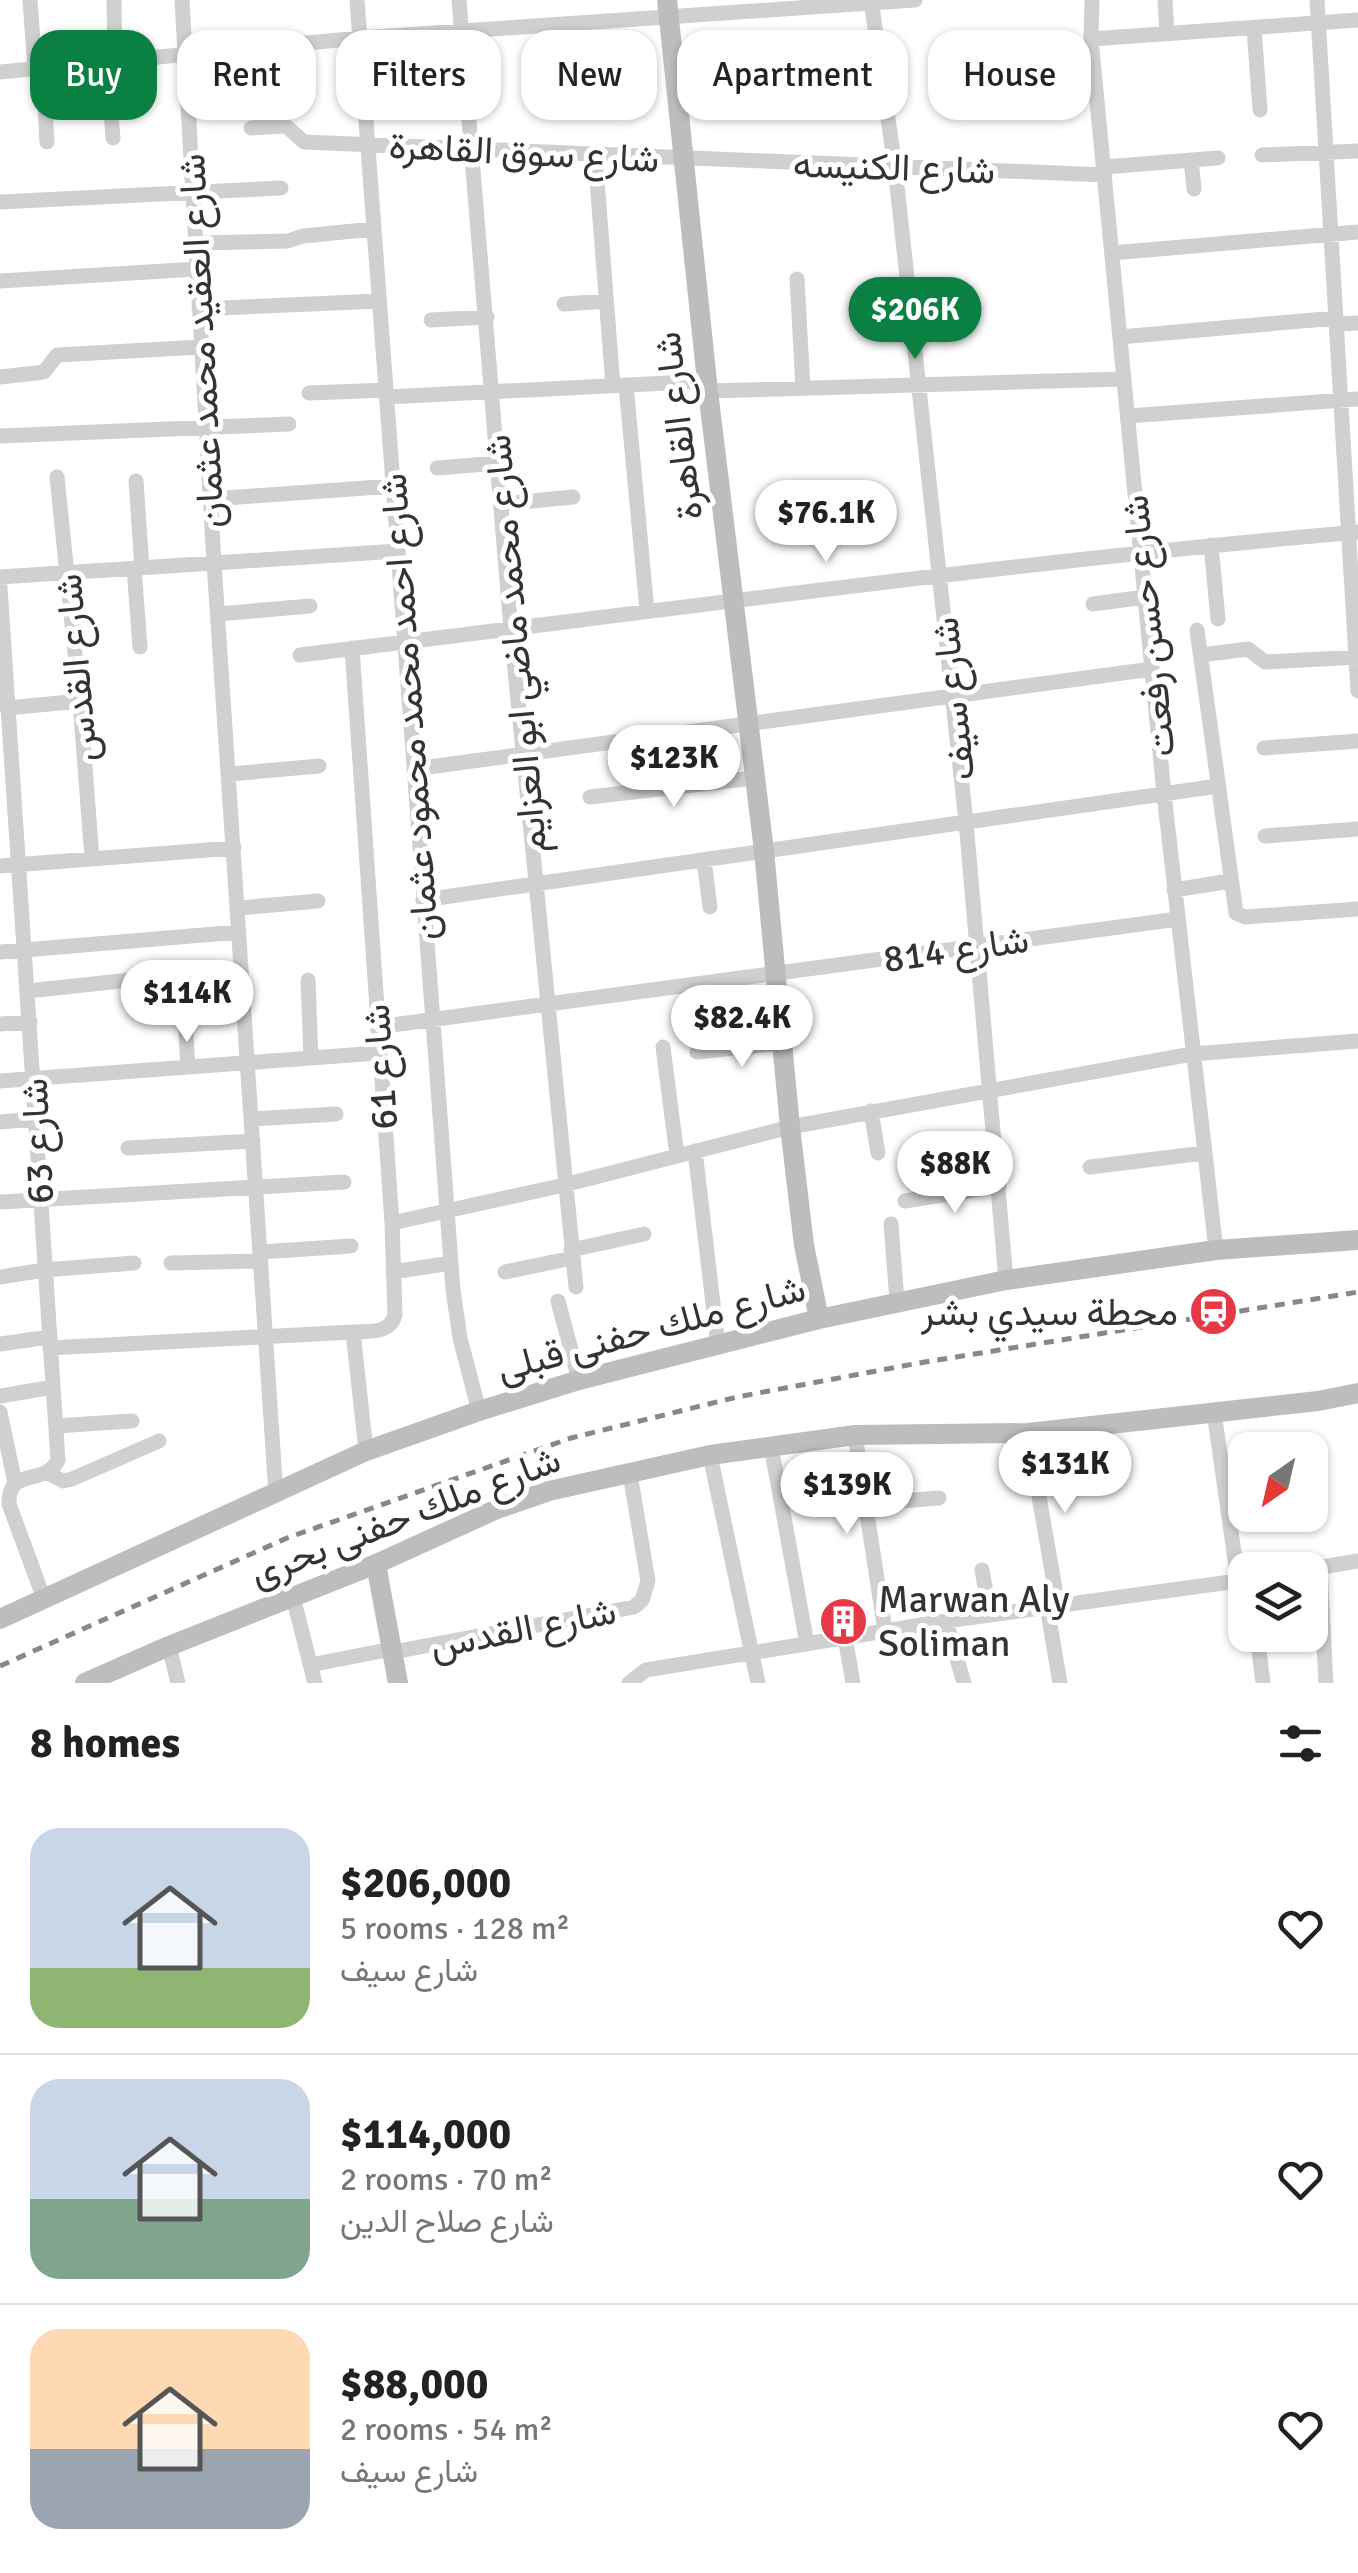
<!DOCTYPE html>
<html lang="en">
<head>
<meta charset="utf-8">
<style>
  body { margin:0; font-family:Signika,Vazirmatn,sans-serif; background:#f6f6f6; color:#222; height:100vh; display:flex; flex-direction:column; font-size:38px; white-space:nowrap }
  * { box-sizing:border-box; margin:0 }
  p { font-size:32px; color:#767676 }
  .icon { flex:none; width:55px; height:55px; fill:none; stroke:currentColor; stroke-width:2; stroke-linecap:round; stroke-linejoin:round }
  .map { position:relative; height:1683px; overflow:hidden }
  .sheet { display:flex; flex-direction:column; background:#fff; flex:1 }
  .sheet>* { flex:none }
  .hud { position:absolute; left:30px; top:30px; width:1300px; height:90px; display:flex; gap:20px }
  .needle { width:65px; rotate:214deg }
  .fabs { position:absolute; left:1228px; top:1432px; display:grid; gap:20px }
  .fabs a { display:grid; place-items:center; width:100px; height:100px; border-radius:20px; background:#fff; box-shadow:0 2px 8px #0004; font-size:50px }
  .price { position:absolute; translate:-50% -85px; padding:0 22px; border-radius:35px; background:#fff; color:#222; font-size:32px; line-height:65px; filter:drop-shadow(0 2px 5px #0008) }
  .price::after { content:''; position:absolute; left:50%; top:60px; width:30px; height:22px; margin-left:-15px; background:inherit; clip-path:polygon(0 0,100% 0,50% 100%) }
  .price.selected { background:#0b8043; color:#fff }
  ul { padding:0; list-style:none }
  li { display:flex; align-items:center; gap:30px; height:250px; padding:0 30px }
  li+li { border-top:2px solid #e0e0e0 }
  li span { display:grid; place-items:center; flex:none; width:280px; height:200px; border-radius:30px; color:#555 }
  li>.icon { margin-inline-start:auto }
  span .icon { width:120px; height:120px; fill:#fffc; stroke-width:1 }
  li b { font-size:42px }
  h2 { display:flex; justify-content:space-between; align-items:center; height:120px; padding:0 30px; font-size:42px }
  .tag { padding:0 35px; border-radius:30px; background:#fff; box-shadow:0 2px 8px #0004; font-size:35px; line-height:90px }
  .tag.selected { background:#0b8043; color:#fff }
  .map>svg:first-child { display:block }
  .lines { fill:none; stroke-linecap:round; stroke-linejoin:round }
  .street { stroke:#d0d0d0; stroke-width:15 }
  .secondary { stroke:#bdbdbd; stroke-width:20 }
  .rail { stroke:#888; stroke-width:5; stroke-dasharray:10 8; stroke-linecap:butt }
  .labels { text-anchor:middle; stroke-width:10; stroke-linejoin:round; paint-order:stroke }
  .street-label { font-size:38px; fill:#333; stroke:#fff }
  .poi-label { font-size:38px; fill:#333; stroke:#fff; text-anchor:end }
</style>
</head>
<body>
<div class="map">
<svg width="1358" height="1683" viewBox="0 0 1358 1683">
  <rect width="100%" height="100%" fill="#fff"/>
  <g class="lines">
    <path class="street" d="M30 0 35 69
      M114 0 115 62
      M182 0 214 563 276 1495
      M357 0 453 1290 460 1338 479 1411
      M459 0 511 630 576 1287
      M871 0 895 167 966 822 1006 1280
      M1092 0 1091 39 1164 794 1216 1250
      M1165 0 1167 34
      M1317 0 1358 691
      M1254 28 1260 110
      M1091 39 1358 20
      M107 63 113 138
      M43 68 47 142
      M0 72 360 38 915 0
      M251 128 286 126 304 142 1105 175
      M595 155 613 386
      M1262 155 1358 151
      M1191 160 1194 189
      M1104 167 1218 158
      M0 202 281 188
      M197 243 288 241 303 236 374 229
      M1112 253 1358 232
      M797 279 803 388
      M0 281 197 269
      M564 304 606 301
      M199 309 379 301
      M431 320 487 317
      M1336 324 1358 323
      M1120 337 1336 318
      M0 377 44 372 57 355 201 347
      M626 385 647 611
      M708 391 1124 379
      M309 393 386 390
      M386 397 707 381
      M1128 416 1358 399
      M0 436 289 424
      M437 468 498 463
      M57 477 80 701 92 859
      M136 481 142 568
      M211 499 393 486
      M501 504 573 497
      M1211 545 1218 619
      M134 568 140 647
      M0 577 398 551
      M0 587 58 1460C45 1487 8 1466 9 1504L44 1599
      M1093 604 1145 597
      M218 614 310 606
      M1197 630 1236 913 1245 917 1358 909
      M352 648 392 1223 395 1315C390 1334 370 1331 353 1332L366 1451
      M300 655C653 612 1004 563 1358 532
      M1201 655 1248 649 1265 662 1358 657
      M7 708 80 701
      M1264 748 1358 741
      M414 769 1152 669
      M230 774 319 766
      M590 797 754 778
      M1265 836 1358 829
      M704 860 710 907
      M0 866 234 848
      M1174 890 1230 881
      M423 900 1218 786
      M238 908 318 901
      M0 952 239 932
      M182 969 188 1067
      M308 980 311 1058
      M28 991 130 980
      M0 1024 30 1022
      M377 1027 1178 919
      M663 1047 677 1156
      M697 1052 782 1043
      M0 1081 378 1053
      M871 1111 878 1153
      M252 1119 336 1114
      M0 1122 35 1119
      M128 1148 253 1141
      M695 1151 718 1346
      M1090 1167 1204 1153
      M905 1201 999 1186
      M0 1202 344 1182
      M392 1223 564 1185 790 1127 1192 1054 1358 1041
      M891 1224 897 1301
      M571 1250 644 1234
      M260 1252 351 1246
      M171 1263 261 1261
      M393 1272 451 1263
      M505 1272 572 1258
      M0 1277 44 1270 134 1263
      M558 1301 579 1380
      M0 1344 49 1337
      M50 1348 353 1332
      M0 1396 53 1387
      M0 1412 15 1483
      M1214 1412 1238 1581
      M56 1426 132 1421
      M1028 1433 1058 1606
      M855 1435 885 1631
      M771 1446 807 1644
      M710 1455 758 1683
      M48 1473 63 1481 72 1479 159 1441
      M865 1504 939 1498
      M1320 1568 1326 1683
      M982 1570 990 1615
      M1305 1570 1358 1561
      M293 1597 315 1683
      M1047 1607 1060 1683
      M946 1621 964 1683
      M1257 1635 1263 1683
      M845 1637 853 1683
      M169 1646 178 1683
      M393 1652 634 1607 642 1600 648 1581 630 1474
      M310 1665 392 1649
      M629 1683 646 1670 946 1621 1245 1580"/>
    <path class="secondary" d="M667 0 708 391 764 851 790 1127 804 1245 819 1319
      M376 1564 398 1683
      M0 1619 366 1451 479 1411 579 1380 819 1319 1006 1280 1216 1250 1358 1240
      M85 1683 169 1646 376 1564 497 1509 549 1491 710 1455 855 1435 1028 1433 1318 1401 1358 1393"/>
    <path class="rail" d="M0 1666 287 1538 571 1438 737 1397 919 1363 1358 1292"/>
  </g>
  <defs>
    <symbol id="station-disc" viewBox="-11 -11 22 22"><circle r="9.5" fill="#e63946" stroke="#fff"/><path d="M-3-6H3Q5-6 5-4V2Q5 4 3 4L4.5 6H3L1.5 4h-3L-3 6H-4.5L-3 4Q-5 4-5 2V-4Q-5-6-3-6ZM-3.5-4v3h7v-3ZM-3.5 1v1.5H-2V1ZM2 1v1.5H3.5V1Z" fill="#fff"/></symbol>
    <symbol id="building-disc" viewBox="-11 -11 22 22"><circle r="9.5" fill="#e63946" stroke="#fff"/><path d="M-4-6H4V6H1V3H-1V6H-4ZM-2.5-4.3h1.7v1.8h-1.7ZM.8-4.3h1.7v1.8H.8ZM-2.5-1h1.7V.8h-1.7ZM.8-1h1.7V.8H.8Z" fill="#fff"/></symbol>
  </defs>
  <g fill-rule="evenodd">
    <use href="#station-disc" x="1186" y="1284" width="55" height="55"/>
    <use href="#building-disc" x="816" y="1594" width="55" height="55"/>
  </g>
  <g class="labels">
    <g class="street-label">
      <text transform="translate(524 152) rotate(3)" y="13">شارع سوق القاهرة</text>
      <text transform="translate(894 167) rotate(2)" y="13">شارع الكنيسه</text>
      <text transform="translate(201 341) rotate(-93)" y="13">شارع العقيد محمد عثمان</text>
      <text transform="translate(678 426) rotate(-97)" y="13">شارع القاهرة</text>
      <text transform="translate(1148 626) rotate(-96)" y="13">شارع حسن رفعت</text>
      <text transform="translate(515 644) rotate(-95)" y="13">شارع محمد ماضي ابو العزايم</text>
      <text transform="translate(76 668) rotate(-95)" y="13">شارع القدس</text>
      <text transform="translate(953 699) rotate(-96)" y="13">شارع سيف</text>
      <text transform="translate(409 707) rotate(-94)" y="13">شارع احمد محمد محمود عثمان</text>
      <text transform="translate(956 949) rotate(-8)" y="13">شارع 814</text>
      <text transform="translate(380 1067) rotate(-94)" y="13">شارع 61</text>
      <text transform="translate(37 1141) rotate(-93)" y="13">شارع 63</text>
      <text transform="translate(651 1328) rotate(-15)" y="13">شارع ملك حفنى قبلى</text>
      <text transform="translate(405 1516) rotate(-21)" y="13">شارع ملك حفنى بحرى</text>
      <text transform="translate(523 1628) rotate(-11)" y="13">شارع القدس</text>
    </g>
    <g class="poi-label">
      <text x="1178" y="1325">محطة سيدي بشر</text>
      <text x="878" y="1612" text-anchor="start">Marwan Aly<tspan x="878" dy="44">Soliman</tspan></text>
    </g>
  </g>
</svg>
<div class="fabs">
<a><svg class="needle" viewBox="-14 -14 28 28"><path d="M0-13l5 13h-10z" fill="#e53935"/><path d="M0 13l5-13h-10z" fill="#767676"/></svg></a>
<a><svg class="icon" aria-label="layers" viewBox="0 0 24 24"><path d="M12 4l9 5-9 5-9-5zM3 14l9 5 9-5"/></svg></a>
</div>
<b class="price selected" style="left:915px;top:362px">$206K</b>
<b class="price" style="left:826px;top:565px">$76.1K</b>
<b class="price" style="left:674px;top:810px">$123K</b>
<b class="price" style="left:187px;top:1045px">$114K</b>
<b class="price" style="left:742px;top:1070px">$82.4K</b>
<b class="price" style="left:955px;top:1216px">$88K</b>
<b class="price" style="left:1065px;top:1516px">$131K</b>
<b class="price" style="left:847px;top:1537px">$139K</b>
<div class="hud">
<a class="tag selected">Buy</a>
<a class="tag">Rent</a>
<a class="tag">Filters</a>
<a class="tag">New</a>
<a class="tag">Apartment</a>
<a class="tag">House</a>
</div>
</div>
<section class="sheet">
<h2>8 homes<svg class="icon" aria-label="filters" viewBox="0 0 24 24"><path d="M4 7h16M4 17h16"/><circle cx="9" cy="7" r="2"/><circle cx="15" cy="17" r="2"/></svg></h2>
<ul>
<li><span style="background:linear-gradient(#c9d6e8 70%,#8fb573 0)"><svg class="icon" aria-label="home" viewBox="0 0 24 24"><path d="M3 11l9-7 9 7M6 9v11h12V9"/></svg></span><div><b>$206,000</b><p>5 rooms · 128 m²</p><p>شارع سيف</p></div><svg class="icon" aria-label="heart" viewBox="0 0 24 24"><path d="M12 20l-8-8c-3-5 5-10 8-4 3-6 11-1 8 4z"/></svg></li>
<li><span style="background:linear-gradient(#c9d6e8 60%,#7fa58c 0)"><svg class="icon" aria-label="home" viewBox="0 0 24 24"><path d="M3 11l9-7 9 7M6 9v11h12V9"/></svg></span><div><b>$114,000</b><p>2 rooms · 70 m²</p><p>شارع صلاح الدين</p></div><svg class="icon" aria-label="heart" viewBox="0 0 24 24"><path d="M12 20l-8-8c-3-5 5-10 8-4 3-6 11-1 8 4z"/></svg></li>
<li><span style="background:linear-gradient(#ffd9b3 60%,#9aa5b1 0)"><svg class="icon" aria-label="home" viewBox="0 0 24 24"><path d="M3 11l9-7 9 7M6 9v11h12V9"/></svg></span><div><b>$88,000</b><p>2 rooms · 54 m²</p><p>شارع سيف</p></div><svg class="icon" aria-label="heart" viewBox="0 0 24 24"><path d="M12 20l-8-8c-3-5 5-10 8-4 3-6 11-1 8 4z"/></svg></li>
</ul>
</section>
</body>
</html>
